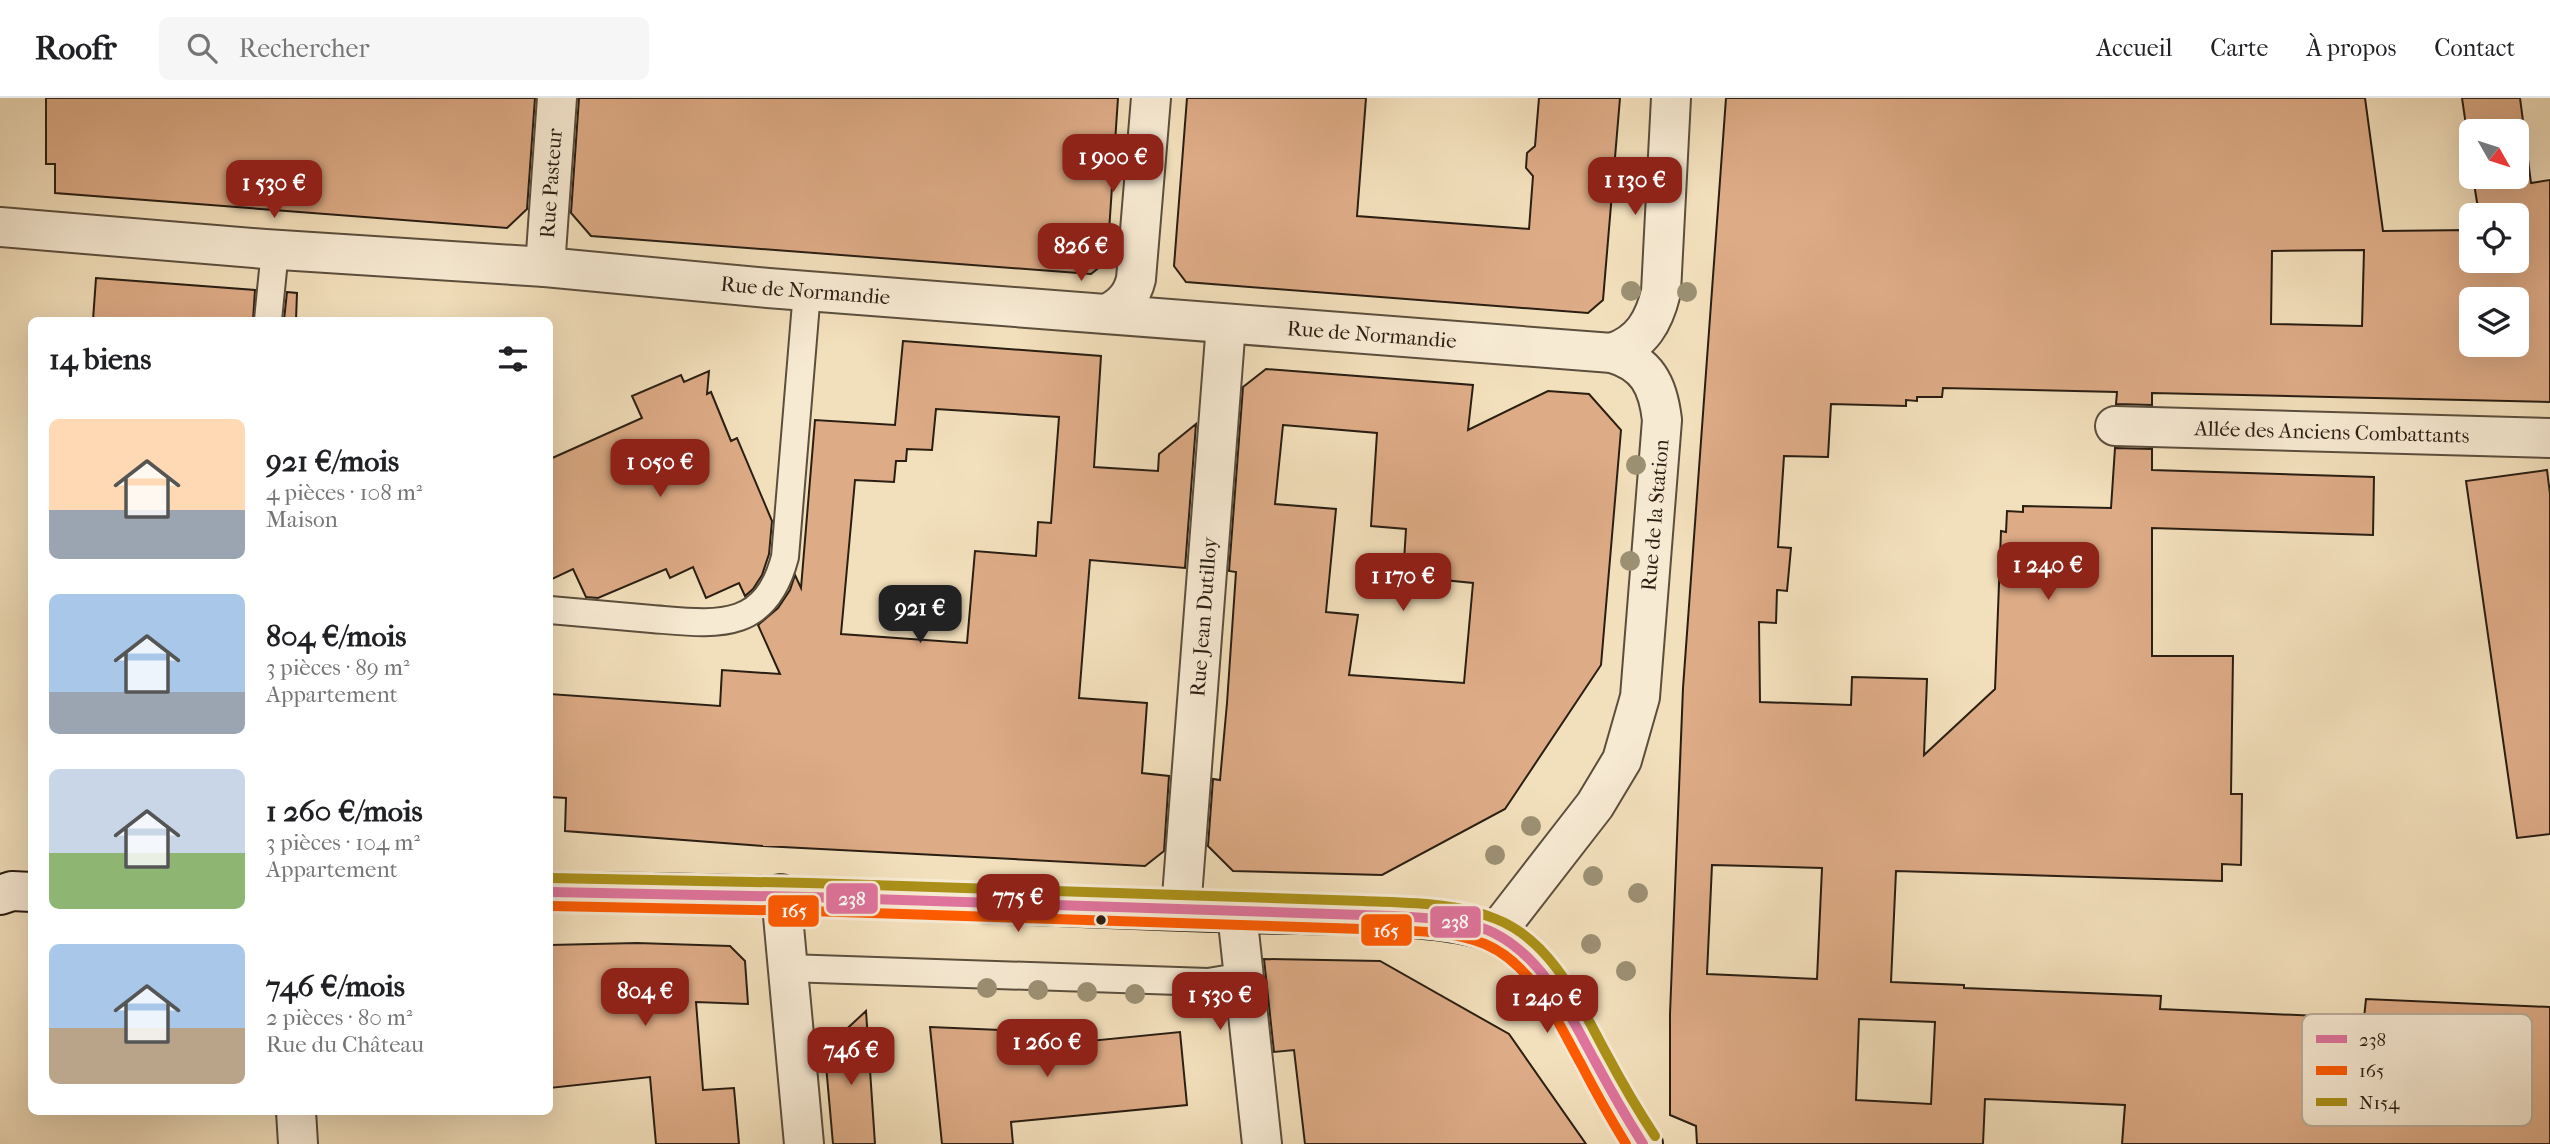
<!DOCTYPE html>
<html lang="fr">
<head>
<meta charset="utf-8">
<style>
  body { margin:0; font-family:"IM FELL French Canon",serif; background:#f6f6f6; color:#202124; height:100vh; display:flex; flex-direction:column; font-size:26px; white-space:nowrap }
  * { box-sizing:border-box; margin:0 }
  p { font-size:23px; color:#757577 }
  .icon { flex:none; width:38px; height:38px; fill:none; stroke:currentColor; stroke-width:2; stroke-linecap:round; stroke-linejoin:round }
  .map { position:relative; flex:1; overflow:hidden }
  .drawer { position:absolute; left:28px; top:219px; width:525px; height:798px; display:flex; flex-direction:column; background:#fff; border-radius:10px; box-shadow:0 7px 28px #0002 }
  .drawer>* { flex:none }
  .needle { width:46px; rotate:129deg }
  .controls { position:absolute; left:2459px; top:21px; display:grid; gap:14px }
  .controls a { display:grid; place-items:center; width:70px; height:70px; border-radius:10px; background:#fff; box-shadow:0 7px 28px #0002; font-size:35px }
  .price { position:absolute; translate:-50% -60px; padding:0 16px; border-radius:14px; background:#8f2418; color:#fff; font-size:23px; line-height:46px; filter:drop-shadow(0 2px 4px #0008) }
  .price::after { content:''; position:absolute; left:50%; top:42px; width:21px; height:16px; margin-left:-10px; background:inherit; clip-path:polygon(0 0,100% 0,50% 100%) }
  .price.on { background:#222; color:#fff }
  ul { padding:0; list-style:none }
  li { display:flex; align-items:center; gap:21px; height:175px; padding:0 21px }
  li span { display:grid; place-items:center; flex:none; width:196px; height:140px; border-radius:10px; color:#555 }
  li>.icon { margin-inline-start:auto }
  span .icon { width:84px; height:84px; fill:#fffc; stroke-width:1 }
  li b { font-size:30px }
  h2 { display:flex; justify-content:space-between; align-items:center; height:84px; padding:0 21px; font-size:30px }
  header { display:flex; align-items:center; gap:42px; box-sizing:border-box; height:98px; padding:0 35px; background:#fff; border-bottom:2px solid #e0e0e0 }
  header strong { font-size:33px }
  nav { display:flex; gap:38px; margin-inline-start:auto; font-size:24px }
  .search { width:490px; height:63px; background:#f6f6f6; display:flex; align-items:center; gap:18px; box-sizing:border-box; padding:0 24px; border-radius:10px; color:#757577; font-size:26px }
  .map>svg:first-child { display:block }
  .building { fill:#ddab86; stroke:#2a1e13; stroke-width:2; fill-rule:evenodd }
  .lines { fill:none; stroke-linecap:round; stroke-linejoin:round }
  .service-casing { stroke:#5c4e3d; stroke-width:30 }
  .minor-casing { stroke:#5c4e3d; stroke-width:42 }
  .secondary-casing { stroke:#2a1e13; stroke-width:42 }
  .service { stroke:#f7ead3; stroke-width:26 }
  .minor { stroke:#f7ead3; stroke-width:38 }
  .secondary { stroke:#f7ead3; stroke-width:38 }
  .bus-1-casing { stroke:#f7ead3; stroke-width:16 }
  .bus-2-casing { stroke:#f7ead3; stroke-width:16 }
  .bus-3-casing { stroke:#f7ead3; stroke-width:16 }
  .bus-1 { stroke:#df739c; stroke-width:10 }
  .bus-2 { stroke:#ff5a00; stroke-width:10 }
  .bus-3 { stroke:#aa9018; stroke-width:10 }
  .tree { fill:#9c9073 }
  .bus-dot { fill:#2a1e13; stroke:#f7ead3; stroke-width:2.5 }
  .labels { text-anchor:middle; stroke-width:6; stroke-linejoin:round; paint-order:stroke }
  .street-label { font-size:21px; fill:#2a1e13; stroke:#f7ead3 }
  .key { fill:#f7ead3; stroke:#baad99; stroke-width:2 }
  .key-label { font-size:19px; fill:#2a1e13 }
  .line-badge { stroke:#f7ead3; stroke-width:2.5 }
  .badge-label { font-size:19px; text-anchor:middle; font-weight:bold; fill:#fff }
</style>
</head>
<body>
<header>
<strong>Roofr</strong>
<div class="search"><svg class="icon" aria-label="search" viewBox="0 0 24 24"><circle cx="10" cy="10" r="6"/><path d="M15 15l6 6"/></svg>Rechercher</div>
<nav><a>Accueil</a><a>Carte</a><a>À propos</a><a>Contact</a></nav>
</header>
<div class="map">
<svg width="2550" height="1046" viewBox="0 0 2550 1046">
  <rect width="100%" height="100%" fill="#f2dfbb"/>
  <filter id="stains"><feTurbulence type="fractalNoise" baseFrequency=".00286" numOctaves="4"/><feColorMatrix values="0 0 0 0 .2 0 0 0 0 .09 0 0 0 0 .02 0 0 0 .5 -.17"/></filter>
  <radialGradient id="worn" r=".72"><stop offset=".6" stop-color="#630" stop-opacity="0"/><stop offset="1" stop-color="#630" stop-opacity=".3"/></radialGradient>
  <path class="building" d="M46 0H535L527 111 507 130 55 95V66H46Z
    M579 0H1118L1107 163 1091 176 591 138 571 115Z
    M1187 0H1366L1357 118 1529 131 1533 78 1526 70 1527 55 1535 48 1539 0H1620L1603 202 1588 215 1186 184 1174 168Z
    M1726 0H2365L2383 133 2471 132V163H2516V117H2479L2473 79H2516V33H2471V62L2462 0H2520L2531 85 2550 82V304L2152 295V307L2116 306 2117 294 1943 290 1942 299H1917V303L1906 302V308L1831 306 1828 359 1784 358 1778 449 1791 450 1787 493 1777 492 1776 525 1759 524 1760 604 1851 607 1852 579 1927 581 1924 657 1995 591 2001 433 2006 434 2007 413 2023 414V408L2111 410 2115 350 2152 351V372L2374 379 2373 437 2152 430V558H2233L2231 696H2242L2241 767 2222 766V783L1896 773 1891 884 1964 887V890L2161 898 2160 911 2364 920 2366 901 2550 909V1046H2122L2125 1007 1985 1001 1983 1046H1697L1696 1028 1670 1017V916L1683 590ZM2364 152 2362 228 2271 226 2272 153ZM2471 201H2516V247H2471ZM1712 767 1822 770 1817 881 1707 876ZM1859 921 1935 924 1931 1006 1856 1002Z
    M96 180 255 192 253 222H93Z
    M287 194 297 195 296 222H284Z
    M903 243 1101 258 1094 369 1158 373 1159 356 1196 326 1185 470 1090 462 1079 600 1147 605 1142 675 1169 678 1164 753 1145 768 763 748 565 733 566 700 550 699V596L720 608 722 572 780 576 758 527 778 510 790 492 795 477 801 490 815 322 895 327ZM936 311 1059 319 1051 425 1038 424 1036 458 975 453 967 545 841 536 855 382 894 384 896 363H906L907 351 932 352Z
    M1266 271 1473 287 1468 332 1548 293 1589 296 1621 332 1601 567 1505 711 1382 777 1233 773 1208 748 1213 681 1220 682 1227 605 1236 474 1229 473 1243 289ZM1283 327 1377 335 1371 428 1406 431 1403 478 1473 485 1464 585 1349 577 1358 517 1326 514 1336 411 1275 406Z
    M709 273 707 296 711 294 731 343 737 340 772 423 769 456 762 477 753 491 745 498 739 485 706 500 693 469 670 480 666 471 598 500 586 499 573 471 550 482V361L642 320 632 298 681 277 684 284Z
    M2547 372 2550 396V736L2517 740 2466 383Z
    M637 845 730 848 745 863 748 906 696 904 703 992 734 990 739 1046H656L650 979 550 990V847Z
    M1264 861 1380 863 1509 936 1586 1046H1305L1294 952 1274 954Z
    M866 913 875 1046H833L826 967 828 956 838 939Z
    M930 929 1069 935 1070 945 1180 934 1187 1007 1011 1024 1013 1046H942Z"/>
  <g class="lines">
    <defs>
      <path id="service" d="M268 222 275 152
        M550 512C584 515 618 518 652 521 716 526 765 535 785 459L807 193
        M787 870 1208 884 1244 878"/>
      <g id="minor">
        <path id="s1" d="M0 129 265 151 545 169 768 190 1612 255C1647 265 1658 287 1662 322L1640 599 1622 662 1595 707 1495 836"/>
        <path id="s2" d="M545 169 557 0"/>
        <path d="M1107 216C1123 208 1132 198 1136 181L1151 0"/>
        <path d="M1612 255C1642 245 1654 223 1661 194L1671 0"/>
        <path id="s3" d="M2115 328 2550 340"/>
        <path d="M781 796 804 1046"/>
        <path id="s4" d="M1181 812 1226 226"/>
        <path d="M1237 815 1262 1046"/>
        <path d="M296 1013 298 1046"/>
      </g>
      <path id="secondary" d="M550 794C780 795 1011 807 1241 815 1306 817 1371 815 1435 822 1455 825 1476 827 1494 835 1545 860 1569 915 1594 962 1610 990 1625 1019 1643 1046
        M0 797 12 793 32 794"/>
    </defs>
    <use href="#service" class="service-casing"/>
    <use href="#minor" class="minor-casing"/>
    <use href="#secondary" class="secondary-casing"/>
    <use href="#service" class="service"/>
    <use href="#minor" class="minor"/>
    <use href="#secondary" class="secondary"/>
    <defs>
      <path id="bus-1" d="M550 794 809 799 1363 817C1402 819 1459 818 1494 835 1545 861 1569 916 1595 963 1610 991 1626 1019 1643 1046"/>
      <path id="bus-2" d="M550 808 809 813 1362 831C1401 833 1448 831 1485 846 1534 867 1557 923 1581 966 1595 993 1610 1020 1626 1046"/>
      <path id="bus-3" d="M550 780 809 785 1363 803C1406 805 1455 804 1496 821 1552 843 1579 905 1606 955 1621 983 1637 1011 1655 1038"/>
    </defs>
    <use href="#bus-1" class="bus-1-casing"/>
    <use href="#bus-2" class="bus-2-casing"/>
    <use href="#bus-3" class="bus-3-casing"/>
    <use href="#bus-1" class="bus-1"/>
    <use href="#bus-2" class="bus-2"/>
    <use href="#bus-3" class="bus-3"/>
  </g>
  <g class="tree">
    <circle cx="1631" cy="193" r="10"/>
    <circle cx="1687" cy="194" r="10"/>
    <circle cx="1636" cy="367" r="10"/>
    <circle cx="1630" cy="463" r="10"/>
    <circle cx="1531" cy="728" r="10"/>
    <circle cx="1495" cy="757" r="10"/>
    <circle cx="1593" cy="778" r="10"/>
    <circle cx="1638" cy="795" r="10"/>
    <circle cx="1591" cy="846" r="10"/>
    <circle cx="1626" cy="873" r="10"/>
    <circle cx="987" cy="890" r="10"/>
    <circle cx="1038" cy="892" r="10"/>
    <circle cx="1087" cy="894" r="10"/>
    <circle cx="1135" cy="896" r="10"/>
    <circle cx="1189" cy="898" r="10"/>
  </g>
  <circle class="bus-dot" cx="1101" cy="822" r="6"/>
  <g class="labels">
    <g class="street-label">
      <text dy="7" stroke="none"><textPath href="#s2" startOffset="84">Rue Pasteur</textPath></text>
      <text dy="7" stroke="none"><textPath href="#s1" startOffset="808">Rue de Normandie</textPath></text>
      <text dy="7" stroke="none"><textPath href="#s1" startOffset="1376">Rue de Normandie</textPath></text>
      <text dy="7" stroke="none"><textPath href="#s3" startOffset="217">Allée des Anciens Combattants</textPath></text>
      <text transform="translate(1655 417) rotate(-85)" y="7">Rue de la Station</text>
      <text dy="7" stroke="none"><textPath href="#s4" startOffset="294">Rue Jean Dutilloy</textPath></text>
    </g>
  </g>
  <rect x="2302" y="916" width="230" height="112" rx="10" class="key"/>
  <rect x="2316" y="937" width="31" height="8" fill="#df739c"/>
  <rect x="2316" y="968" width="31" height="9" fill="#ff5a00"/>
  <rect x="2316" y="1000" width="31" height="8" fill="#aa9018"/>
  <g class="key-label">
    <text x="2359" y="948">238</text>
    <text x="2359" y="979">165</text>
    <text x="2359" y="1011">N154</text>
  </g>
  <g class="line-badge">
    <rect x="825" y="784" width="54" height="33" rx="7" fill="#df739c"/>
    <rect x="767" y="796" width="53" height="34" rx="7" fill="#ff5a00"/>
    <rect x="1429" y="807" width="53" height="34" rx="7" fill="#df739c"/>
    <rect x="1360" y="815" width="53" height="34" rx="7" fill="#ff5a00"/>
  </g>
  <g class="badge-label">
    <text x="852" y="807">238</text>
    <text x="794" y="819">165</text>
    <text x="1455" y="830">238</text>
    <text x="1386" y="839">165</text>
  </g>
  <rect width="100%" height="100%" filter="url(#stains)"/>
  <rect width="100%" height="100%" fill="url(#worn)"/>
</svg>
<div class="controls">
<a><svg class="needle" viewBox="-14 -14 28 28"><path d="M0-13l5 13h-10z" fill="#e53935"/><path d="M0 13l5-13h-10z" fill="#757577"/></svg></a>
<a><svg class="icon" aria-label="locate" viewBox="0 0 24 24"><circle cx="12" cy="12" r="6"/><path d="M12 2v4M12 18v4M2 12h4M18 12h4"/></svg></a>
<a><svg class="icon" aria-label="layers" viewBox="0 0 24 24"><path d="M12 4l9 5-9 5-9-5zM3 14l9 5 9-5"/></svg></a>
</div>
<b class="price" style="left:1113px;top:96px">1 900 €</b>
<b class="price" style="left:1635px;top:119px">1 130 €</b>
<b class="price" style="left:274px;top:122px">1 530 €</b>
<b class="price" style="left:1081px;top:185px">826 €</b>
<b class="price" style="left:660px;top:401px">1 050 €</b>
<b class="price" style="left:2048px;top:504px">1 240 €</b>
<b class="price" style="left:1403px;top:515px">1 170 €</b>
<b class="price on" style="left:920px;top:547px">921 €</b>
<b class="price" style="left:1018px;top:836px">775 €</b>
<b class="price" style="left:645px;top:930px">804 €</b>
<b class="price" style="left:1220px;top:934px">1 530 €</b>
<b class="price" style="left:1547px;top:937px">1 240 €</b>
<b class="price" style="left:1047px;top:981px">1 260 €</b>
<b class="price" style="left:851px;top:989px">746 €</b>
<section class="drawer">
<h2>14 biens<svg class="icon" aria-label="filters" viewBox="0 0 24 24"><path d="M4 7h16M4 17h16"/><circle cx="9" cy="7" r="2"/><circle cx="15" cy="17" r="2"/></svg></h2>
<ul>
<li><span style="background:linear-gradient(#ffd9b3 65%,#9aa5b1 0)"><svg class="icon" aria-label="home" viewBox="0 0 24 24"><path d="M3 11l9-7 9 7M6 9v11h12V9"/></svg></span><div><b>921 €/mois</b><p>4 pièces · 108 m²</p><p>Maison</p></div></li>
<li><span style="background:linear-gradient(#a9c7e8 70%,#9aa5b1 0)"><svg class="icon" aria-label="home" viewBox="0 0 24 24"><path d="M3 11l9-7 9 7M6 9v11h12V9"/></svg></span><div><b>804 €/mois</b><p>3 pièces · 89 m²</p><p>Appartement</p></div></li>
<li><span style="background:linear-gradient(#c9d6e8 60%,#8fb573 0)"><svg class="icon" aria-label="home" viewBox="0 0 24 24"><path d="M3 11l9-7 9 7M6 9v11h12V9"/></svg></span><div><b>1 260 €/mois</b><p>3 pièces · 104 m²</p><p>Appartement</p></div></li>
<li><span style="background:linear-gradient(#a9c7e8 60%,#b9a48a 0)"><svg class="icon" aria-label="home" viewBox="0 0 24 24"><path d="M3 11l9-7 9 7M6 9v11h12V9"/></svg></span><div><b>746 €/mois</b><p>2 pièces · 80 m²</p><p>Rue du Château</p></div></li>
</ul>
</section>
</div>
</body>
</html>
